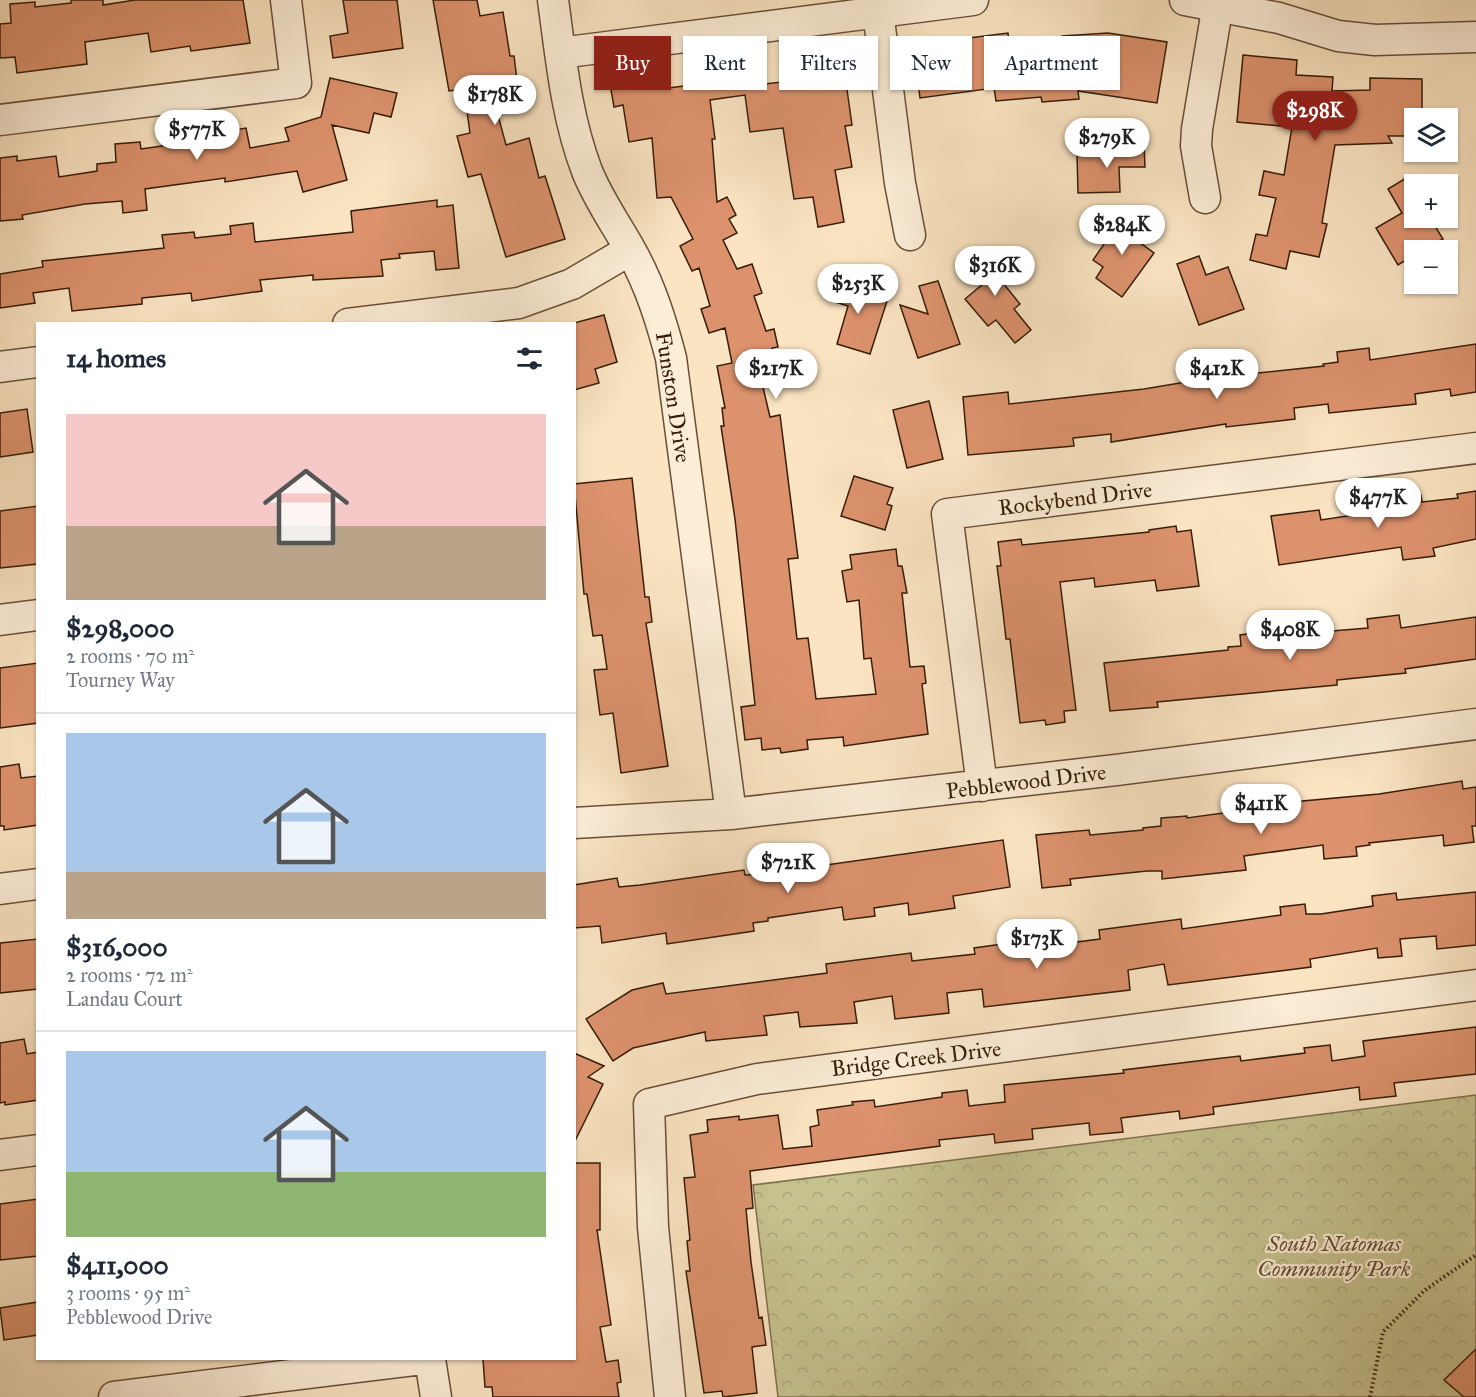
<!DOCTYPE html>
<html lang="en">
<head>
<meta charset="utf-8">
<style>
  body { margin:0; font-family:"IM FELL Great Primer",serif; background:#f6f6f7; color:#1f2937; height:100vh; display:flex; flex-direction:column; font-size:22px; white-space:nowrap }
  * { box-sizing:border-box; margin:0 }
  p { font-size:20px; color:#747a83 }
  .icon { flex:none; width:33px; height:33px; fill:none; stroke:currentColor; stroke-width:2; stroke-linecap:round; stroke-linejoin:round }
  .map { position:relative; flex:1; overflow:hidden }
  .details { position:absolute; left:36px; top:322px; width:540px; height:1038px; display:flex; flex-direction:column; background:#fff; border-radius:0px; box-shadow:0 2px 4px #0004 }
  .details>* { flex:none }
  .guide { position:absolute; left:594px; top:36px; width:570px; height:54px; display:flex; gap:12px }
  .buttons { position:absolute; left:1404px; top:108px; display:grid; gap:12px }
  .buttons a { display:grid; place-items:center; width:54px; height:54px; border-radius:0px; background:#fff; box-shadow:0 2px 4px #0004; font-size:30px }
  .price { position:absolute; translate:-50% -51px; padding:0 14px; border-radius:21px; background:#fff; color:#222; font-size:20px; line-height:39px; filter:drop-shadow(0 2px 3px #0008) }
  .price::after { content:''; position:absolute; left:50%; top:36px; width:18px; height:14px; margin-left:-9px; background:inherit; clip-path:polygon(0 0,100% 0,50% 100%) }
  .price.current { background:#8f2418; color:#fff }
  ul { padding:0; list-style:none }
  li { display:grid; align-content:center; gap:12px; height:318px; padding:0 30px }
  li+li { border-top:2px solid #e0e1e3 }
  li span { display:grid; place-items:center; height:186px; border-radius:0px; color:#555 }
  li>.icon { margin-inline-start:auto }
  span .icon { width:108px; height:108px; fill:#fffc; stroke-width:1 }
  li b { font-size:26px }
  h2 { display:flex; justify-content:space-between; align-items:center; height:72px; padding:0 30px; font-size:26px }
  .pill { padding:0 21px; border-radius:0px; background:#fff; box-shadow:0 2px 4px #0004; font-size:21px; line-height:54px }
  .pill.current { background:#8f2418; color:#fff }
  .map>svg:first-child { display:block }
  .park { fill:url(#park-crowns); stroke:#7e704c; stroke-width:1.5 }
  .building { fill:#dc926d; stroke:#371d09; stroke-width:1.5 }
  .lines { fill:none; stroke-linecap:round; stroke-linejoin:round }
  .minor-casing { stroke:#684f37; stroke-width:33 }
  .path { stroke:#371d09; stroke-width:4; stroke-dasharray:1.5 3; stroke-linecap:butt }
  .minor { stroke:#fcedd7; stroke-width:30 }
  .labels { text-anchor:middle; stroke-width:4.5; stroke-linejoin:round; paint-order:stroke }
  .street-label { font-size:22px; fill:#371d09; stroke:#fcedd7 }
  .park-label { font-size:22px; font-style:italic; fill:#624f31; stroke:#fcedd7 }
</style>
</head>
<body>
<div class="map">
<svg width="1476" height="1397" viewBox="0 0 1476 1397">
  <defs>
    <pattern id="park-crowns" width="20" height="18" patternUnits="userSpaceOnUse" patternTransform="scale(1.5)"><rect width="20" height="18" fill="#c5c28f"/><path d="M2 6a3 3 0 1 1 6 0M12 15a3 3 0 1 1 6 0" fill="none" stroke="#aaa67a"/></pattern>
  </defs>
  <rect width="100%" height="100%" fill="#fae4c2"/>
  <filter id="stains"><feTurbulence type="fractalNoise" baseFrequency=".00333" numOctaves="4"/><feColorMatrix values="0 0 0 0 .2 0 0 0 0 .09 0 0 0 0 .02 0 0 0 .5 -.17"/></filter>
  <radialGradient id="worn" r=".72"><stop offset=".6" stop-color="#630" stop-opacity="0"/><stop offset="1" stop-color="#630" stop-opacity=".3"/></radialGradient>
  <path class="park" d="M1476 1095V1397H778L753 1185Z"/>
  <path class="building" d="M71 0H103V5L135 0H243L250 43 191 51 190 46 151 52 148 33 85 42 87 64 17 73 15 57 0 58V24L11 23 10 4 35 2V7L71 3Z
    M343 0H397L403 48 333 58 330 36 348 33Z
    M433 0H477L480 16 503 12 510 56H514L517 80 503 82 505 102 495 104 506 145 529 138 539 178 545 176 565 239 506 257 481 174 468 177 457 136 470 133 464 89 449 91Z
    M1008 33 1010 54 1063 49 1062 36 1108 33 1167 42 1157 103 1078 91 1079 99 1042 102 1041 97 996 101 994 88 920 98 913 45Z
    M842 54 852 125 845 126 852 167 835 170 844 222 818 227 813 197 794 199 783 128 750 132 745 95 710 100 715 139H712L717 202 727 197 736 215 729 219 737 233 723 240 737 269 752 264 762 293 754 296 766 331 774 329 778 347 772 348 775 367 759 370 770 417 780 415 798 558 788 559 797 639 808 638 816 699 876 694 871 658 864 659 859 600 847 602 842 571 852 569 850 555 896 549 898 566H902L907 593H902L910 667 924 666 926 683 922 684 928 734 844 746 843 737 807 740 808 749 781 753 780 748 762 750 761 738 745 740 741 707 755 705 735 519 721 426H724L722 408H725L717 366 732 363 725 328 709 333 701 309 710 306 699 268 692 271 680 246 693 239 671 197 657 198 652 138 629 142 623 105 614 107 610 84 658 76 661 89 699 84 698 73 753 65 756 85 791 81 788 61Z
    M1243 55 1297 60 1296 75 1333 77 1332 91 1370 90V78L1422 79V118H1414V136H1388L1392 143 1335 145 1322 223 1327 224 1319 257 1290 251 1286 269 1250 260 1256 234 1267 236 1276 198 1259 195 1264 171 1284 175 1292 127 1237 122Z
    M330 78 397 93 391 117 374 113 369 133 332 125 347 180 303 192 297 171 225 182V178L145 189 147 210 123 213 122 201 85 204 22 215 23 219 0 221V158L17 156V161L56 156 59 177 97 171V164L116 162 115 144 140 142 141 149 218 138 217 133 246 128 250 148 289 141 285 128 321 117Z
    M1144 144 1145 167H1119L1120 192 1078 193 1077 155 1116 154V145Z
    M1406 178 1414 192V218H1430L1443 239 1423 250H1414V255L1398 265 1376 228 1402 213 1388 189Z
    M437 200V207L453 205 459 268 436 270 434 251 399 254 400 258 381 260 383 276 313 280V275L260 280 262 291 192 301 191 293 142 298V304L72 311 69 288 33 293 35 303 0 308V274L43 267 42 261 164 248 162 235 194 232 195 238 231 234 230 226 253 223 255 242 353 232 351 211Z
    M1121 212 1139 225 1131 236 1154 253 1122 297 1096 278 1103 267 1093 260 1109 237 1105 234Z
    M974 248 978 253 985 248 999 269 994 272 1020 304 1014 309 1031 330 1015 343 996 320 988 326 965 299 983 284 964 255Z
    M1199 256 1206 275 1228 267 1244 309 1199 325 1177 264Z
    M840 275 863 282 860 292 887 301 870 354 837 344 848 306 832 301Z
    M938 281 960 344 918 358 900 305 928 314 919 286Z
    M604 315 617 362 595 369 599 383 574 390V323Z
    M1476 344V392L1451 396 1450 389 1415 394 1416 404 1329 413 1328 404 1294 408 1295 419 1226 427V424L1111 442V434L1073 438 1074 446 968 455 963 397 1008 392 1009 404 1144 389 1204 379 1217 377 1216 366 1248 363 1249 374 1324 366 1323 364 1338 362 1337 352 1369 348 1370 360Z
    M929 401 943 459 907 468 893 410Z
    M27 409 33 452 0 457V413Z
    M854 476 893 488 887 504 892 506 885 530 841 516Z
    M632 478 645 597H649L652 622 646 623 668 766 621 773 613 713 600 715 594 670 607 669 602 635 593 636 587 594H584L574 484Z
    M1476 491V539L1433 548 1435 556 1403 560 1401 547 1279 565 1271 516 1319 510 1321 520 1361 514 1359 504 1421 495 1422 502 1458 498 1457 494Z
    M38 506V564L0 568V511Z
    M1176 526 1177 532 1191 530 1199 586 1157 591 1155 580 1095 587 1094 578 1060 582 1076 710 1064 711 1065 722 1046 725 1045 720 1020 723 1010 639H1006L1003 612 997 566H1001L998 542 1021 539 1022 545 1149 532V530Z
    M1399 615 1401 628 1476 617V659L1405 669 1406 673 1337 680V685L1157 702 1158 707 1110 711 1104 663 1228 650V647L1241 646 1240 635 1287 629 1286 624 1331 620 1332 631 1368 628 1367 619Z
    M38 663V723L0 728V668Z
    M19 764 21 778 38 776V825L4 830V826H0V767Z
    M1462 781 1463 789 1476 787V826H1472L1474 842 1444 846 1443 835 1369 843 1370 845 1356 847 1357 856 1324 859 1323 845 1244 856 1246 870 1162 879V871H1147L1070 879 1071 885 1042 888 1036 835 1089 830 1090 835 1143 830V828L1161 826V818L1187 816V818L1245 810 1246 818 1283 813 1281 803 1379 794Z
    M1003 840 1010 887 953 896 955 908 909 915 908 903 874 908 875 916 844 920 842 907 768 918V921L753 923 754 931 667 944 666 933 602 943 600 926 574 928V885L617 878 619 887 640 885 744 870 745 875 762 874Z
    M1476 892V945L1437 949 1436 936 1400 939 1402 956 1378 958 1377 948 1310 959 1311 967 1168 985 1164 964 1128 970 1130 990 984 1007 982 989 947 993 949 1013 895 1019 892 996 854 1002 857 1023 800 1027 798 1012 764 1016 767 1035 706 1041 705 1032 633 1048 613 1061 586 1019 632 990 663 983 666 994 827 973 826 964 911 953 912 961 975 954 974 948 1002 944 1003 951 1100 939 1099 930 1181 919 1182 929 1281 915 1280 907 1305 904 1306 914H1321L1373 906 1372 896 1396 893 1397 900Z
    M38 939V989L0 993V943Z
    M1476 1027V1074L1394 1083 1396 1096 1360 1100 1359 1087 1213 1107 1214 1114 1180 1119 1179 1111 1121 1118 1123 1132 1090 1135 1089 1123 1032 1129 1033 1139 995 1143 994 1134 939 1140 940 1146 750 1171 753 1208 746 1209 751 1262 759 1318 762 1317 766 1345 752 1347 757 1393 723 1397 722 1391 704 1393 686 1271H690L687 1241 690 1240 684 1178 695 1177 690 1135 708 1132 707 1120 739 1116V1120L778 1115 783 1149 812 1146 810 1127 819 1125 817 1110 853 1105 852 1102 874 1100 875 1107 942 1097V1093L967 1090 969 1106 1005 1102 1004 1085 1124 1073 1123 1070 1214 1059 1240 1056 1241 1061 1305 1053 1304 1048 1330 1045 1332 1061 1365 1056 1363 1041Z
    M24 1039 27 1054 38 1052V1100L5 1105V1102L0 1103V1043Z
    M574 1053 604 1066 588 1077 603 1084 574 1143Z
    M574 1163H600V1230H597L611 1325 600 1327 606 1362 618 1360 621 1382 617 1383 619 1397H493L492 1387H485L483 1359H574Z
    M38 1199V1256L0 1260V1204Z
    M38 1302V1335L4 1340 0 1308Z
    M1476 1349V1397H1464L1444 1380Z"/>
  <g class="lines">
    <defs>
      <path id="minor" d="M553 0C561 58 566 116 587 171 598 199 616 224 631 251 650 285 661 320 671 358L731 814
        M1185 0 1279 18 1338 36 1375 40 1476 37
        M878 12 900 183 910 235
        M560 53 973 0
        M0 120 296 83 286 0
        M1205 198 1196 146 1197 129 1218 4
        M348 324 519 303 572 284 630 250
        M0 367 38 362
        M0 620 38 615
        M982 786 947 514 1476 448
        M574 823 731 814 1116 770 1476 724
        M0 889 38 884
        M0 1155 38 1150
        M430 1359 436 1397
        M114 1397 422 1359
        M670 1397 653 1227 649 1104 757 1079 1476 985"/>
    </defs>
    <use href="#minor" class="minor-casing"/>
    <path class="path" d="M1370 1397 1383 1332 1425 1290 1476 1255"/>
    <use href="#minor" class="minor"/>
  </g>
  <g class="labels">
    <g class="street-label">
      <text transform="translate(674 397) rotate(81)" y="8">Funston Drive</text>
      <text transform="translate(1075 498) rotate(-7)" y="8">Rockybend Drive</text>
      <text transform="translate(1026 781) rotate(-7)" y="8">Pebblewood Drive</text>
      <text transform="translate(916 1058) rotate(-7)" y="8">Bridge Creek Drive</text>
    </g>
    <g class="park-label">
      <text x="1334" y="1251">South Natomas<tspan x="1334" dy="25">Community Park</tspan></text>
    </g>
  </g>
  <rect width="100%" height="100%" filter="url(#stains)"/>
  <rect width="100%" height="100%" fill="url(#worn)"/>
</svg>
<div class="buttons">
<a><svg class="icon" aria-label="layers" viewBox="0 0 24 24"><path d="M12 4l9 5-9 5-9-5zM3 14l9 5 9-5"/></svg></a>
<a>+</a>
<a>−</a>
</div>
<b class="price" style="left:495px;top:126px">$178K</b>
<b class="price current" style="left:1315px;top:142px">$298K</b>
<b class="price" style="left:197px;top:161px">$577K</b>
<b class="price" style="left:1107px;top:169px">$279K</b>
<b class="price" style="left:1122px;top:256px">$284K</b>
<b class="price" style="left:995px;top:297px">$316K</b>
<b class="price" style="left:858px;top:315px">$253K</b>
<b class="price" style="left:776px;top:400px">$217K</b>
<b class="price" style="left:1217px;top:400px">$412K</b>
<b class="price" style="left:1378px;top:529px">$477K</b>
<b class="price" style="left:1290px;top:661px">$408K</b>
<b class="price" style="left:1261px;top:835px">$411K</b>
<b class="price" style="left:788px;top:894px">$721K</b>
<b class="price" style="left:1037px;top:970px">$173K</b>
<div class="guide">
<a class="pill current">Buy</a>
<a class="pill">Rent</a>
<a class="pill">Filters</a>
<a class="pill">New</a>
<a class="pill">Apartment</a>
</div>
<section class="details">
<h2>14 homes<svg class="icon" aria-label="filters" viewBox="0 0 24 24"><path d="M4 7h16M4 17h16"/><circle cx="9" cy="7" r="2"/><circle cx="15" cy="17" r="2"/></svg></h2>
<ul>
<li><span style="background:linear-gradient(#f6c9c9 60%,#b9a48a 0)"><svg class="icon" aria-label="home" viewBox="0 0 24 24"><path d="M3 11l9-7 9 7M6 9v11h12V9"/></svg></span><div><b>$298,000</b><p>2 rooms · 70 m²</p><p>Tourney Way</p></div></li>
<li><span style="background:linear-gradient(#a9c7e8 75%,#b9a48a 0)"><svg class="icon" aria-label="home" viewBox="0 0 24 24"><path d="M3 11l9-7 9 7M6 9v11h12V9"/></svg></span><div><b>$316,000</b><p>2 rooms · 72 m²</p><p>Landau Court</p></div></li>
<li><span style="background:linear-gradient(#a9c7e8 65%,#8fb573 0)"><svg class="icon" aria-label="home" viewBox="0 0 24 24"><path d="M3 11l9-7 9 7M6 9v11h12V9"/></svg></span><div><b>$411,000</b><p>3 rooms · 95 m²</p><p>Pebblewood Drive</p></div></li>
</ul>
</section>
</div>
</body>
</html>
